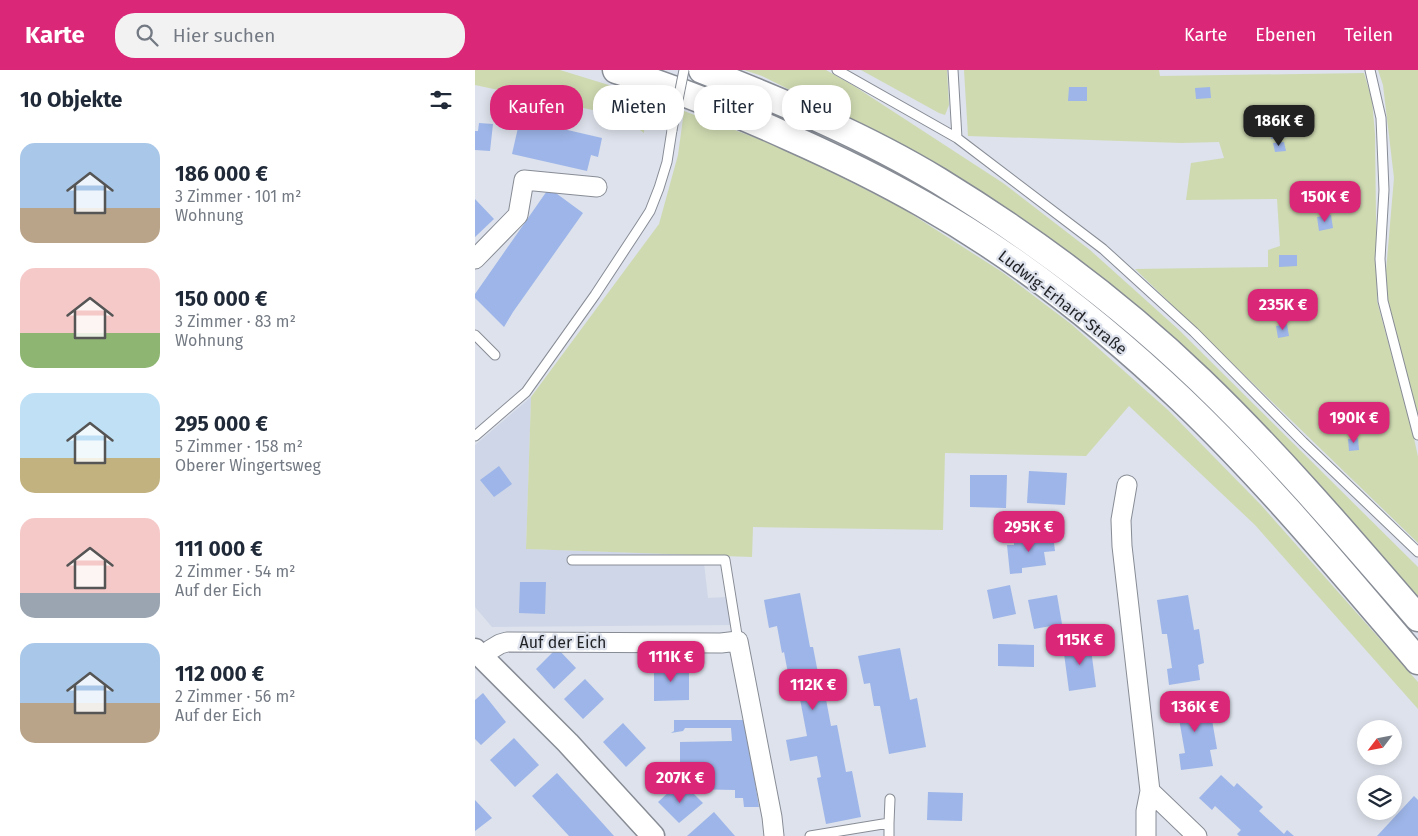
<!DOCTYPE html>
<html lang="de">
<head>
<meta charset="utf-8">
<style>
  body { margin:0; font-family:"Fira Sans",sans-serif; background:#f2f2f3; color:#1f2937; height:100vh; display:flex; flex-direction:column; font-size:19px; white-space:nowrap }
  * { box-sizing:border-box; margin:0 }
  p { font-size:16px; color:#747a83 }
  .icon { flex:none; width:28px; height:28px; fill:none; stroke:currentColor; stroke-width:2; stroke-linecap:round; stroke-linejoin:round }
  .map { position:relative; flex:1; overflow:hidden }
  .details { display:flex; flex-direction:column; background:#fff; width:475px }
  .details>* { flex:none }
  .top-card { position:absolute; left:15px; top:15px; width:475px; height:45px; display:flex; gap:10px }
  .needle { width:32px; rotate:238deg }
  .fabs { position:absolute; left:882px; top:650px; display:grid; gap:10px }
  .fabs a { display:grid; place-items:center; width:45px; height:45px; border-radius:50%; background:#fff; box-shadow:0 2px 12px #0003; font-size:25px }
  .price { position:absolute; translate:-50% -42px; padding:0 11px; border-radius:10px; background:#db2777; color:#fff; font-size:16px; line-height:32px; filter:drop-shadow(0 1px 2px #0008) }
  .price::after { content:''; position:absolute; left:50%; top:30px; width:15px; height:11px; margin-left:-8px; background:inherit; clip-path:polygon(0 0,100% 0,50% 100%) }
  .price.selected { background:#222; color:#fff }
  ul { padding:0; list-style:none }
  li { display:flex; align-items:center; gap:15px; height:125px; padding:0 20px }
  li span { display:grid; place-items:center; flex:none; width:140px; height:100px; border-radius:15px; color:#555 }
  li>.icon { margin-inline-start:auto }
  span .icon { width:60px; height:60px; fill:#fffc; stroke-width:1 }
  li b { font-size:21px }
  h2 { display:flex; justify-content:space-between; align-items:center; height:60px; padding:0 20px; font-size:21px }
  .chip { padding:0 18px; border-radius:20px; background:#fff; box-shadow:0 2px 12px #0003; font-size:18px; line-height:45px }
  .chip.selected { background:#db2777; color:#fff }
  header { display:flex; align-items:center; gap:30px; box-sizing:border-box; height:70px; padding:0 25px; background:#db2777; color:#fff }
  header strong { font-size:24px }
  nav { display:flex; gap:28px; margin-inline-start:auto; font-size:18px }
  .search { width:350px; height:45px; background:#f2f2f3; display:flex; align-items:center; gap:12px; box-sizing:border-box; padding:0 18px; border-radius:20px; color:#747a83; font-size:19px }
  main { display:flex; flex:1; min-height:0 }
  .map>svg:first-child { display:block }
  .built { fill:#ced6e7 }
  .green { fill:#cfdab1 }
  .building { fill:#9db5e8 }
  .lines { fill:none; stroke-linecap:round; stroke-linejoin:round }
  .service-casing { stroke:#878c95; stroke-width:11 }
  .minor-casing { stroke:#878c95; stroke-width:21 }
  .tertiary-casing { stroke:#878c95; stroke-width:25 }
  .secondary-casing { stroke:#878c95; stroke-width:29 }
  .service { stroke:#fff; stroke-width:9 }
  .minor { stroke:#fff; stroke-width:19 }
  .tertiary { stroke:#fff; stroke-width:22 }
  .secondary { stroke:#fff; stroke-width:26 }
  .service-bridge-casing { stroke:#878c95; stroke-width:11; stroke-linecap:butt }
  .service-bridge { stroke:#fff; stroke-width:9 }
  .labels { text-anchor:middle; stroke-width:4.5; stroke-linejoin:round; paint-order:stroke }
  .street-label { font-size:16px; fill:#1f2125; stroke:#dde2ec }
</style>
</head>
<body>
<header>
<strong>Karte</strong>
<div class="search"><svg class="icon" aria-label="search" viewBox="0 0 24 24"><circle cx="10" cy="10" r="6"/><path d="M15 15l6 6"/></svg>Hier suchen</div>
<nav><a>Karte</a><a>Ebenen</a><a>Teilen</a></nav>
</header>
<main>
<section class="details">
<h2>10 Objekte<svg class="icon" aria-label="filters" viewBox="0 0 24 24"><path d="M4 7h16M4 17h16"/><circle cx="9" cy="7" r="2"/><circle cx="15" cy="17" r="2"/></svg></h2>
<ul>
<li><span style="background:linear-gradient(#a9c7e8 65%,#b9a48a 0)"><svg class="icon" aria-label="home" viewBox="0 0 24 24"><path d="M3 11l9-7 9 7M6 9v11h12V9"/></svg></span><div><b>186 000 €</b><p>3 Zimmer · 101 m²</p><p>Wohnung</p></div></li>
<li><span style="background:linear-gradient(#f6c9c9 65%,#8fb573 0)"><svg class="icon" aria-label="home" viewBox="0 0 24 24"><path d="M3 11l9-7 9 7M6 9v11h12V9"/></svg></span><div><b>150 000 €</b><p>3 Zimmer · 83 m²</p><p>Wohnung</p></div></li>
<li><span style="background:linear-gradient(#bfe0f5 65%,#c2b280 0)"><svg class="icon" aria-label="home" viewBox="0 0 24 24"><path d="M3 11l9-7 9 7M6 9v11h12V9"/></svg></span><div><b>295 000 €</b><p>5 Zimmer · 158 m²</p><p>Oberer Wingertsweg</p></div></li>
<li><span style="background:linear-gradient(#f6c9c9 75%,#9aa5b1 0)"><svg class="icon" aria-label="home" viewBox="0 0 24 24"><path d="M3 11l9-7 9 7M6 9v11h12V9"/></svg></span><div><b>111 000 €</b><p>2 Zimmer · 54 m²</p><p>Auf der Eich</p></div></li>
<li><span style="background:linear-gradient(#a9c7e8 60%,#b9a48a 0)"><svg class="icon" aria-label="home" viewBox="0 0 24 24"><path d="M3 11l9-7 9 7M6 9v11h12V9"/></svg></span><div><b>112 000 €</b><p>2 Zimmer · 56 m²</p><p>Auf der Eich</p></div></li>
</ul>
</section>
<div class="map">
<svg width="943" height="766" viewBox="0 0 943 766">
  <rect width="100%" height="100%" fill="#dde2ec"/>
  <path class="built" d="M56 327 51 479 228 485 233 528 252 527 256 555 17 557 0 537V375Z"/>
  <path class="green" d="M0 0H85L163 24 170 35 169 63 146 46 0 15Z
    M269 0H351L379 16 528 113 615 180 703 259 943 497V530L694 265 595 183 496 118 383 54 287 6Z
    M386 0H472L474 35 470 45 464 43Z
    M489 0H684L685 6 889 3 897 30 900 64 902 231 939 368 943 387V473L660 199 793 197V180L805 176 802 129 711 130 716 93 749 88 744 72 706 73 493 66Z
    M903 0H943V349L912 230 911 201 919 108 908 15Z
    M209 41 313 80 427 138 527 202 596 254 693 340 786 435 943 612V639L780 455 654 336 611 386 470 383 468 460 278 457 277 487 51 479 56 327 184 154 203 85Z"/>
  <path class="building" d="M594 17H612V31H593Z
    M735 17 736 28 721 29 720 18Z
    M45 49 127 68 123 87 116 85 112 101 37 84Z
    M4 53 18 54 15 81 0 80V61H3Z
    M821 57 822 66 796 69 795 60Z
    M809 72 811 81 800 82 798 73Z
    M74 118 108 143 38 242 29 257 0 228V224Z
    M0 129 19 149 0 167Z
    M856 145 858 158 844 161 842 147Z
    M804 185H822V196L804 197Z
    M812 254 814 266 803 268 801 256Z
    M883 368 884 380 874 381 873 369Z
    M24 396 37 414 19 427 5 410Z
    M554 401 592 403 590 435 552 433Z
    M495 405H532L531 438 495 437Z
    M578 465 580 481 569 482 571 495 547 498V503L535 504 532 475H539V469Z
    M45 512H71L70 544 44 543Z
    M535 515 541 544 518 549 512 520Z
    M325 523 335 577H338L347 624H350L356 656 362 655 371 702 377 701 386 747 351 754 342 708 346 707 342 686 315 691 311 670 332 666 325 629 318 630 309 582 307 583 302 556 294 558 289 530Z
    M582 525 587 554 559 559 553 530Z
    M713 525 719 560 724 559 729 593 723 595 725 610 694 615 692 599 697 598 692 564H687L682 530Z
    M615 572 621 617 594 621 588 576Z
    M523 574 559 575V597L523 596Z
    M82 578 101 598 79 619 61 599Z
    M425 578 435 630 442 628 451 677 414 684 405 636H399L395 613 389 614 383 586Z
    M179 595H214V630L179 631Z
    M110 609 129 629 108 649 89 629Z
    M8 623 31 652 6 675 0 669V630Z
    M728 627 731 645 736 644 742 679 735 680 738 696 706 700 704 684 710 683 704 649H700L697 632Z
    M199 650H270L284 737H269L268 728H260V720L211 719V718L205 717V672L257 671 256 658H210L208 661 196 663 199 661Z
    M148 653 171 678 151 697 128 672Z
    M39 668 64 695 40 717 15 690Z
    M82 703 104 727 139 766H94L57 726Z
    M746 705 759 717 762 713 788 737 784 741 809 764 812 760 819 766H764L762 764 766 760 740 736 737 740 724 728Z
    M196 720 198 723 204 721 218 723 228 733 204 753 183 732Z
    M453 722 488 723 487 751 452 750Z
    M939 726 943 730V766H902Z
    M0 730 17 748 0 761Z
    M239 742 260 766H212Z"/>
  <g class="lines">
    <defs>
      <path id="service" d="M362 0 482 68 628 179 719 262 828 372 943 482
        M478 0 482 68
        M895 0 906 48 909 120 905 189 908 231 943 365
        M0 265 20 285
        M0 366 51 322 120 225 166 155 175 141 184 118 192 92 197 60
        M97 490H250L263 571
        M414 753 415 729
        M335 766 414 753V766"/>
      <path id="minor" d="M0 189 43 145 49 110 122 117
        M652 415 646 450 647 476 675 721 671 741V766
        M15 580 25 574 32 572 246 573 263 571 297 747 299 766
        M675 721 722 766"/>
      <path id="tertiary" d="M0 580 93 673 178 766"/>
      <path id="secondary" d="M141 0C201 18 259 42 316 68 361 88 406 110 448 134 542 187 629 256 707 330 792 411 867 502 943 591
        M227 0C308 32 390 66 464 111 557 168 647 235 726 311 803 385 873 467 943 548"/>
    </defs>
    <use href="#service" class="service-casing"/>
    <use href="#minor" class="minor-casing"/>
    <use href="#tertiary" class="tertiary-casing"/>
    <use href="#secondary" class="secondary-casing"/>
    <use href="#service" class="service"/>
    <use href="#minor" class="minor"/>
    <use href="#tertiary" class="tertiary"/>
    <use href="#secondary" class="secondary"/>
    <defs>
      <path id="service-bridge" d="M197 60 209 0"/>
    </defs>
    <use href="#service-bridge" class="service-bridge-casing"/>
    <use href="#service-bridge" class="service-bridge"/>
  </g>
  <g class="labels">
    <g class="street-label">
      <text transform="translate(588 232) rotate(38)" y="6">Ludwig-Erhard-Straße</text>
      <text x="88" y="578">Auf der Eich</text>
    </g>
  </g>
</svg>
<div class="fabs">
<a><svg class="needle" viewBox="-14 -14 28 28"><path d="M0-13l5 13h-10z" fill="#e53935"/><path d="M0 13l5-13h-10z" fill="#747a83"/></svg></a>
<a><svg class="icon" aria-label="layers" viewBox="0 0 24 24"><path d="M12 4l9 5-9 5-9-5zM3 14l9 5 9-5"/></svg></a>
</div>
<b class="price selected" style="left:804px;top:77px">186K €</b>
<b class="price" style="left:850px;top:153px">150K €</b>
<b class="price" style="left:808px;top:261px">235K €</b>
<b class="price" style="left:879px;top:374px">190K €</b>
<b class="price" style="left:554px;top:483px">295K €</b>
<b class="price" style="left:605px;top:596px">115K €</b>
<b class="price" style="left:196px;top:613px">111K €</b>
<b class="price" style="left:338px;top:641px">112K €</b>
<b class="price" style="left:720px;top:663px">136K €</b>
<b class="price" style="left:205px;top:734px">207K €</b>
<div class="top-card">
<a class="chip selected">Kaufen</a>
<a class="chip">Mieten</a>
<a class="chip">Filter</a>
<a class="chip">Neu</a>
</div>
</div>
</main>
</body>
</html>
